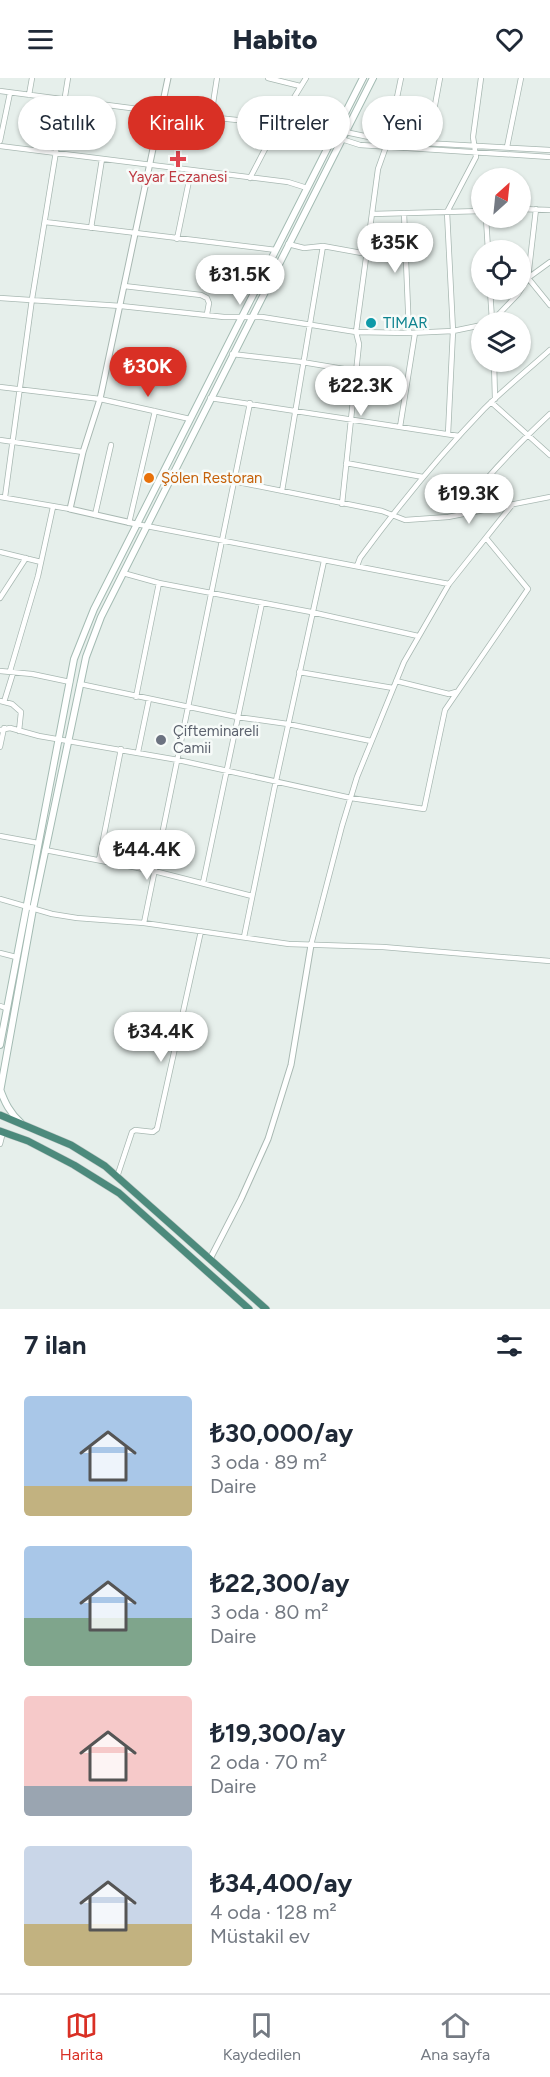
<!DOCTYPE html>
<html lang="tr">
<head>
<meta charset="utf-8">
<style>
  body { margin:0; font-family:Figtree,sans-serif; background:#f6f6f7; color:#1f2937; height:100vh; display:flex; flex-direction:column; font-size:22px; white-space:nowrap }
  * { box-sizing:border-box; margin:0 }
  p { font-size:20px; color:#747a83 }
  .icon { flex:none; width:33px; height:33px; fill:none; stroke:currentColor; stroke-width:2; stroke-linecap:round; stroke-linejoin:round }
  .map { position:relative; height:1231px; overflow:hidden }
  .drawer { display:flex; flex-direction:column; background:#fff; flex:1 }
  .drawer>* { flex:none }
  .guide { position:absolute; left:18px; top:18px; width:514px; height:54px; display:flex; gap:12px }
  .needle { width:39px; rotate:27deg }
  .buttons { position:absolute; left:471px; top:90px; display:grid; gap:12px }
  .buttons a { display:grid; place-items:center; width:60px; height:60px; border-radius:50%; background:#fff; box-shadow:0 2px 4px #0004; font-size:30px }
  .price { position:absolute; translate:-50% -51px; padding:0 14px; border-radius:21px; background:#fff; color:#222; font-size:20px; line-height:39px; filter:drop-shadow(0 2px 3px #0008) }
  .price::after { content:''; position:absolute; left:50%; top:36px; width:18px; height:14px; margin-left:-9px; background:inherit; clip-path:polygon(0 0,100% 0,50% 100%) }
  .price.selected { background:#d93025; color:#fff }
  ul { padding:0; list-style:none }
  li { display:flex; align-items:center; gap:18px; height:150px; padding:0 24px }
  li span { display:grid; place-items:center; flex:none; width:168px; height:120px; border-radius:6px; color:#555 }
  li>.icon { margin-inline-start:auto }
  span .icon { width:72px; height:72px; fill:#fffc; stroke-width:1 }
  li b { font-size:26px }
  h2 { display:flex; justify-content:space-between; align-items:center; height:72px; padding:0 24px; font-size:26px }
  .tag { padding:0 21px; border-radius:27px; background:#fff; box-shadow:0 2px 4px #0004; font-size:21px; line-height:54px }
  .tag.selected { background:#d93025; color:#fff }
  header { display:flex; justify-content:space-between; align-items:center; height:78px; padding:0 24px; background:#fff; font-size:27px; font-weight:800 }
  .dock { display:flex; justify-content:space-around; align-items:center; height:84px; border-top:2px solid #e0e1e3; background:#fff; font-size:16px; color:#747a83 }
  .dock a { display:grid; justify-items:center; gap:3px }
  .dock .selected { color:#d93025 }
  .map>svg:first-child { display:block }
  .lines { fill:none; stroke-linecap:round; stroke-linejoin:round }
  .minor-casing { stroke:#a8b8b2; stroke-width:6 }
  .tertiary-casing { stroke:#a8b8b2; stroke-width:7 }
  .secondary-casing { stroke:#a4bbb3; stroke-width:8 }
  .trunk-casing { stroke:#c2cac8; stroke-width:8 }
  .minor { stroke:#fff; stroke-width:4.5 }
  .tertiary { stroke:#fff; stroke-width:5 }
  .secondary { stroke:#fff; stroke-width:6 }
  .trunk { stroke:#4c8a7c; stroke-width:7 }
  .health-dot { fill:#e0444e; stroke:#f7fbf9; stroke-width:2 }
  .culture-dot { fill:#0f9aa8; stroke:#f7fbf9; stroke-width:2 }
  .food-dot { fill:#e8710a; stroke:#f7fbf9; stroke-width:2 }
  .worship-dot { fill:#6b7280; stroke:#f7fbf9; stroke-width:2 }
  .labels { text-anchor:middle; stroke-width:5; stroke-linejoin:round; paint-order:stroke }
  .health-label { font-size:15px; fill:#be3a42; stroke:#f7fbf9 }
  .culture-label { font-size:15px; fill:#0d838f; stroke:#f7fbf9; text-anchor:start }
  .food-label { font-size:15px; fill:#c56008; stroke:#f7fbf9; text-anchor:start }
  .worship-label { font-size:15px; fill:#5b616d; stroke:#f7fbf9; text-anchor:start }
</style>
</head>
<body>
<header><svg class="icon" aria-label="menu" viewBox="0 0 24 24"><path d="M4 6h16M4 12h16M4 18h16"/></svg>Habito<svg class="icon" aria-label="heart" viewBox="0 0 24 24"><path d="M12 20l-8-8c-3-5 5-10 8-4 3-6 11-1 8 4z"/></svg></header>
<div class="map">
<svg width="550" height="1231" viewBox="0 0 550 1231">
  <rect width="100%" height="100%" fill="#e6efeb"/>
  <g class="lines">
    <defs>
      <path id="minor" d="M268 0 300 8
        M0 13 161 34 303 49 312 47 388 63 550 72
        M29 17 32 0
        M211 38 217 0
        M304 49 360 67 550 79
        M0 63 10 15
        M428 65 440 0
        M0 68 288 104 307 110
        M507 69 521 0
        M250 100 278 46 306 0
        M520 131 550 132
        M404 135 409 255
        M372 136 482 133
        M486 140 488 172
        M45 144 276 172
        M91 150 102 81
        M177 161 191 93
        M288 166 304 170 323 168 367 176
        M550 184 528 200 550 227
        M124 208 201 217 207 220 209 225 207 236
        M490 212 492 242
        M0 220 121 228 224 239H262L356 254 409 255 453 253 482 247
        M487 244 499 236 518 216 528 200 536 131
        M232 276 302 284 356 293
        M494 284 495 321
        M0 309 100 321 190 341
        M210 320 459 358
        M491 324 550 377
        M400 349 415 255
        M448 356 453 253 447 134 476 79 473 59 481 0
        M0 362 83 374
        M346 385 423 399
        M233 403 382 433 405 442 448 439 550 419
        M282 413 323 168
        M0 419 70 431
        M5 419 32 221 68 0
        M342 426 359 266 356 254 378 91 388 63 401 0
        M95 437 111 367
        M458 437C484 400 517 367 550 336
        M129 445 155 333
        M136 446 449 506
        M0 474 41 484
        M357 488 360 480C399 427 439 378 484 331 505 310 528 292 550 272
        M123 495 159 505 311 534 418 558
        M0 520 26 480
        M0 593 32 596 70 604
        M10 593 38 498 53 429
        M299 594 393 610
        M396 603 449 616 456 614
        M80 606 237 639 288 646 371 663
        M136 619 159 505
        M0 623 12 626 21 634 19 653
        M4 624 13 595
        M0 652 10 650 39 658 178 682 351 720 424 731 445 632 528 511 486 460
        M0 669 4 650
        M138 674 149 621
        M0 758 38 765
        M45 772 154 793 252 818
        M99 782 121 671
        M203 805 262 525
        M0 821 52 836 77 840 144 845 289 866 383 869 550 883
        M144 845 250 325
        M244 859 274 712 324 483
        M311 867 342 748 357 699 404 584 449 506 512 427
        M0 875 16 879
        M0 928 6 930
        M0 1066 3 1054
        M117 1099 132 1054 135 1052 153 1054 157 1051 201 853"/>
      <path id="tertiary" d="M136 446 70 431 83 374 100 321 168 0
        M210 1181 241 1121 268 1061 291 987 311 867"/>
      <path id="secondary" d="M0 967 74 581 94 531 363 0
        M0 1011C5 1025 10 1035 21 1045
        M0 1014 33 831 86 579 101 539 373 0"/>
      <path id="trunk" d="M0 1037 71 1067 105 1088 266 1231
        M0 1053 28 1063 74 1087 119 1115 249 1231"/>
    </defs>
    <use href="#minor" class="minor-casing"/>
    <use href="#tertiary" class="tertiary-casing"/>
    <use href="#secondary" class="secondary-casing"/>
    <use href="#trunk" class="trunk-casing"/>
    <use href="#minor" class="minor"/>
    <use href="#tertiary" class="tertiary"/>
    <use href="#secondary" class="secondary"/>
    <use href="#trunk" class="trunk"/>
  </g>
  <path class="health-dot" d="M175 72h6v6h6v6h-6v6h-6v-6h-6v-6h6z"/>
  <circle class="culture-dot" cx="371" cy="245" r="6"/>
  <circle class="food-dot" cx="149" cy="400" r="6"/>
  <circle class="worship-dot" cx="161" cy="662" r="6"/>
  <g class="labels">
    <g class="health-label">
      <text x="178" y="104">Yayar Eczanesi</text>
    </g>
    <g class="culture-label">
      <text x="383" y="250">TIMAR</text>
    </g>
    <g class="food-label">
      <text x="161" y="405">Şölen Restoran</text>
    </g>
    <g class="worship-label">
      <text x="173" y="658">Çifteminareli<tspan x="173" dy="17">Camii</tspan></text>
    </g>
  </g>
</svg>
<div class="buttons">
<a><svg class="needle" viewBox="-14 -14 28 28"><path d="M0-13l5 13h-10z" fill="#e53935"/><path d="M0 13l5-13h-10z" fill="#747a83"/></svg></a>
<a><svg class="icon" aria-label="locate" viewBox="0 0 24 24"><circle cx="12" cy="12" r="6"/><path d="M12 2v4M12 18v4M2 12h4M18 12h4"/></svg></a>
<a><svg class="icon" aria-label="layers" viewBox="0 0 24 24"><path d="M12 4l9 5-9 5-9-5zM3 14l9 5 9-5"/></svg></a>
</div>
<b class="price" style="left:395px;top:196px">₺35K</b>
<b class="price" style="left:240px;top:228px">₺31.5K</b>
<b class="price selected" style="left:148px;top:320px">₺30K</b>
<b class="price" style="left:361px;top:339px">₺22.3K</b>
<b class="price" style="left:469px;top:447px">₺19.3K</b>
<b class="price" style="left:147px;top:803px">₺44.4K</b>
<b class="price" style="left:161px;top:985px">₺34.4K</b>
<div class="guide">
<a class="tag">Satılık</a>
<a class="tag selected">Kiralık</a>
<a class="tag">Filtreler</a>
<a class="tag">Yeni</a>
</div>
</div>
<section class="drawer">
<h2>7 ilan<svg class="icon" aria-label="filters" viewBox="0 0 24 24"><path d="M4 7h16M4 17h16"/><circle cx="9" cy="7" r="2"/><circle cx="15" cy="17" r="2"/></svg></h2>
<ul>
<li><span style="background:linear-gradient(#a9c7e8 75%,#c2b280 0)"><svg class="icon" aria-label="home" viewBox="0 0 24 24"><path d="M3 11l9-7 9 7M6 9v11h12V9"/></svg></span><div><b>₺30,000/ay</b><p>3 oda · 89 m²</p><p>Daire</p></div></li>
<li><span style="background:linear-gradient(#a9c7e8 60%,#7fa58c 0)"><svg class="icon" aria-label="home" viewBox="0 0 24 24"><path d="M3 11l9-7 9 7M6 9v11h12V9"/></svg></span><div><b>₺22,300/ay</b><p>3 oda · 80 m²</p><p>Daire</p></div></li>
<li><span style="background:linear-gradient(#f6c9c9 75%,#9aa5b1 0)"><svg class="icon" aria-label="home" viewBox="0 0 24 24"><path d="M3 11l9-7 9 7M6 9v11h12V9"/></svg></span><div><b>₺19,300/ay</b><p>2 oda · 70 m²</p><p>Daire</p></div></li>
<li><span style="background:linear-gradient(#c9d6e8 65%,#c2b280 0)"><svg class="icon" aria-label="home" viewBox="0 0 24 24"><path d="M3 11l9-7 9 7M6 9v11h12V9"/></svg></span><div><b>₺34,400/ay</b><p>4 oda · 128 m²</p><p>Müstakil ev</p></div></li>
</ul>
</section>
<nav class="dock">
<a class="selected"><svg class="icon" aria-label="map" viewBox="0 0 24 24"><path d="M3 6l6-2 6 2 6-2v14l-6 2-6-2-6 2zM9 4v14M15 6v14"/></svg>Harita</a>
<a><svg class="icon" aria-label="saved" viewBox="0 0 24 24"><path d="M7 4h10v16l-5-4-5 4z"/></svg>Kaydedilen</a>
<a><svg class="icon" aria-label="home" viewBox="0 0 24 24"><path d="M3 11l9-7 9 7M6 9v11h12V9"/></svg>Ana sayfa</a>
</nav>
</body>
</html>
